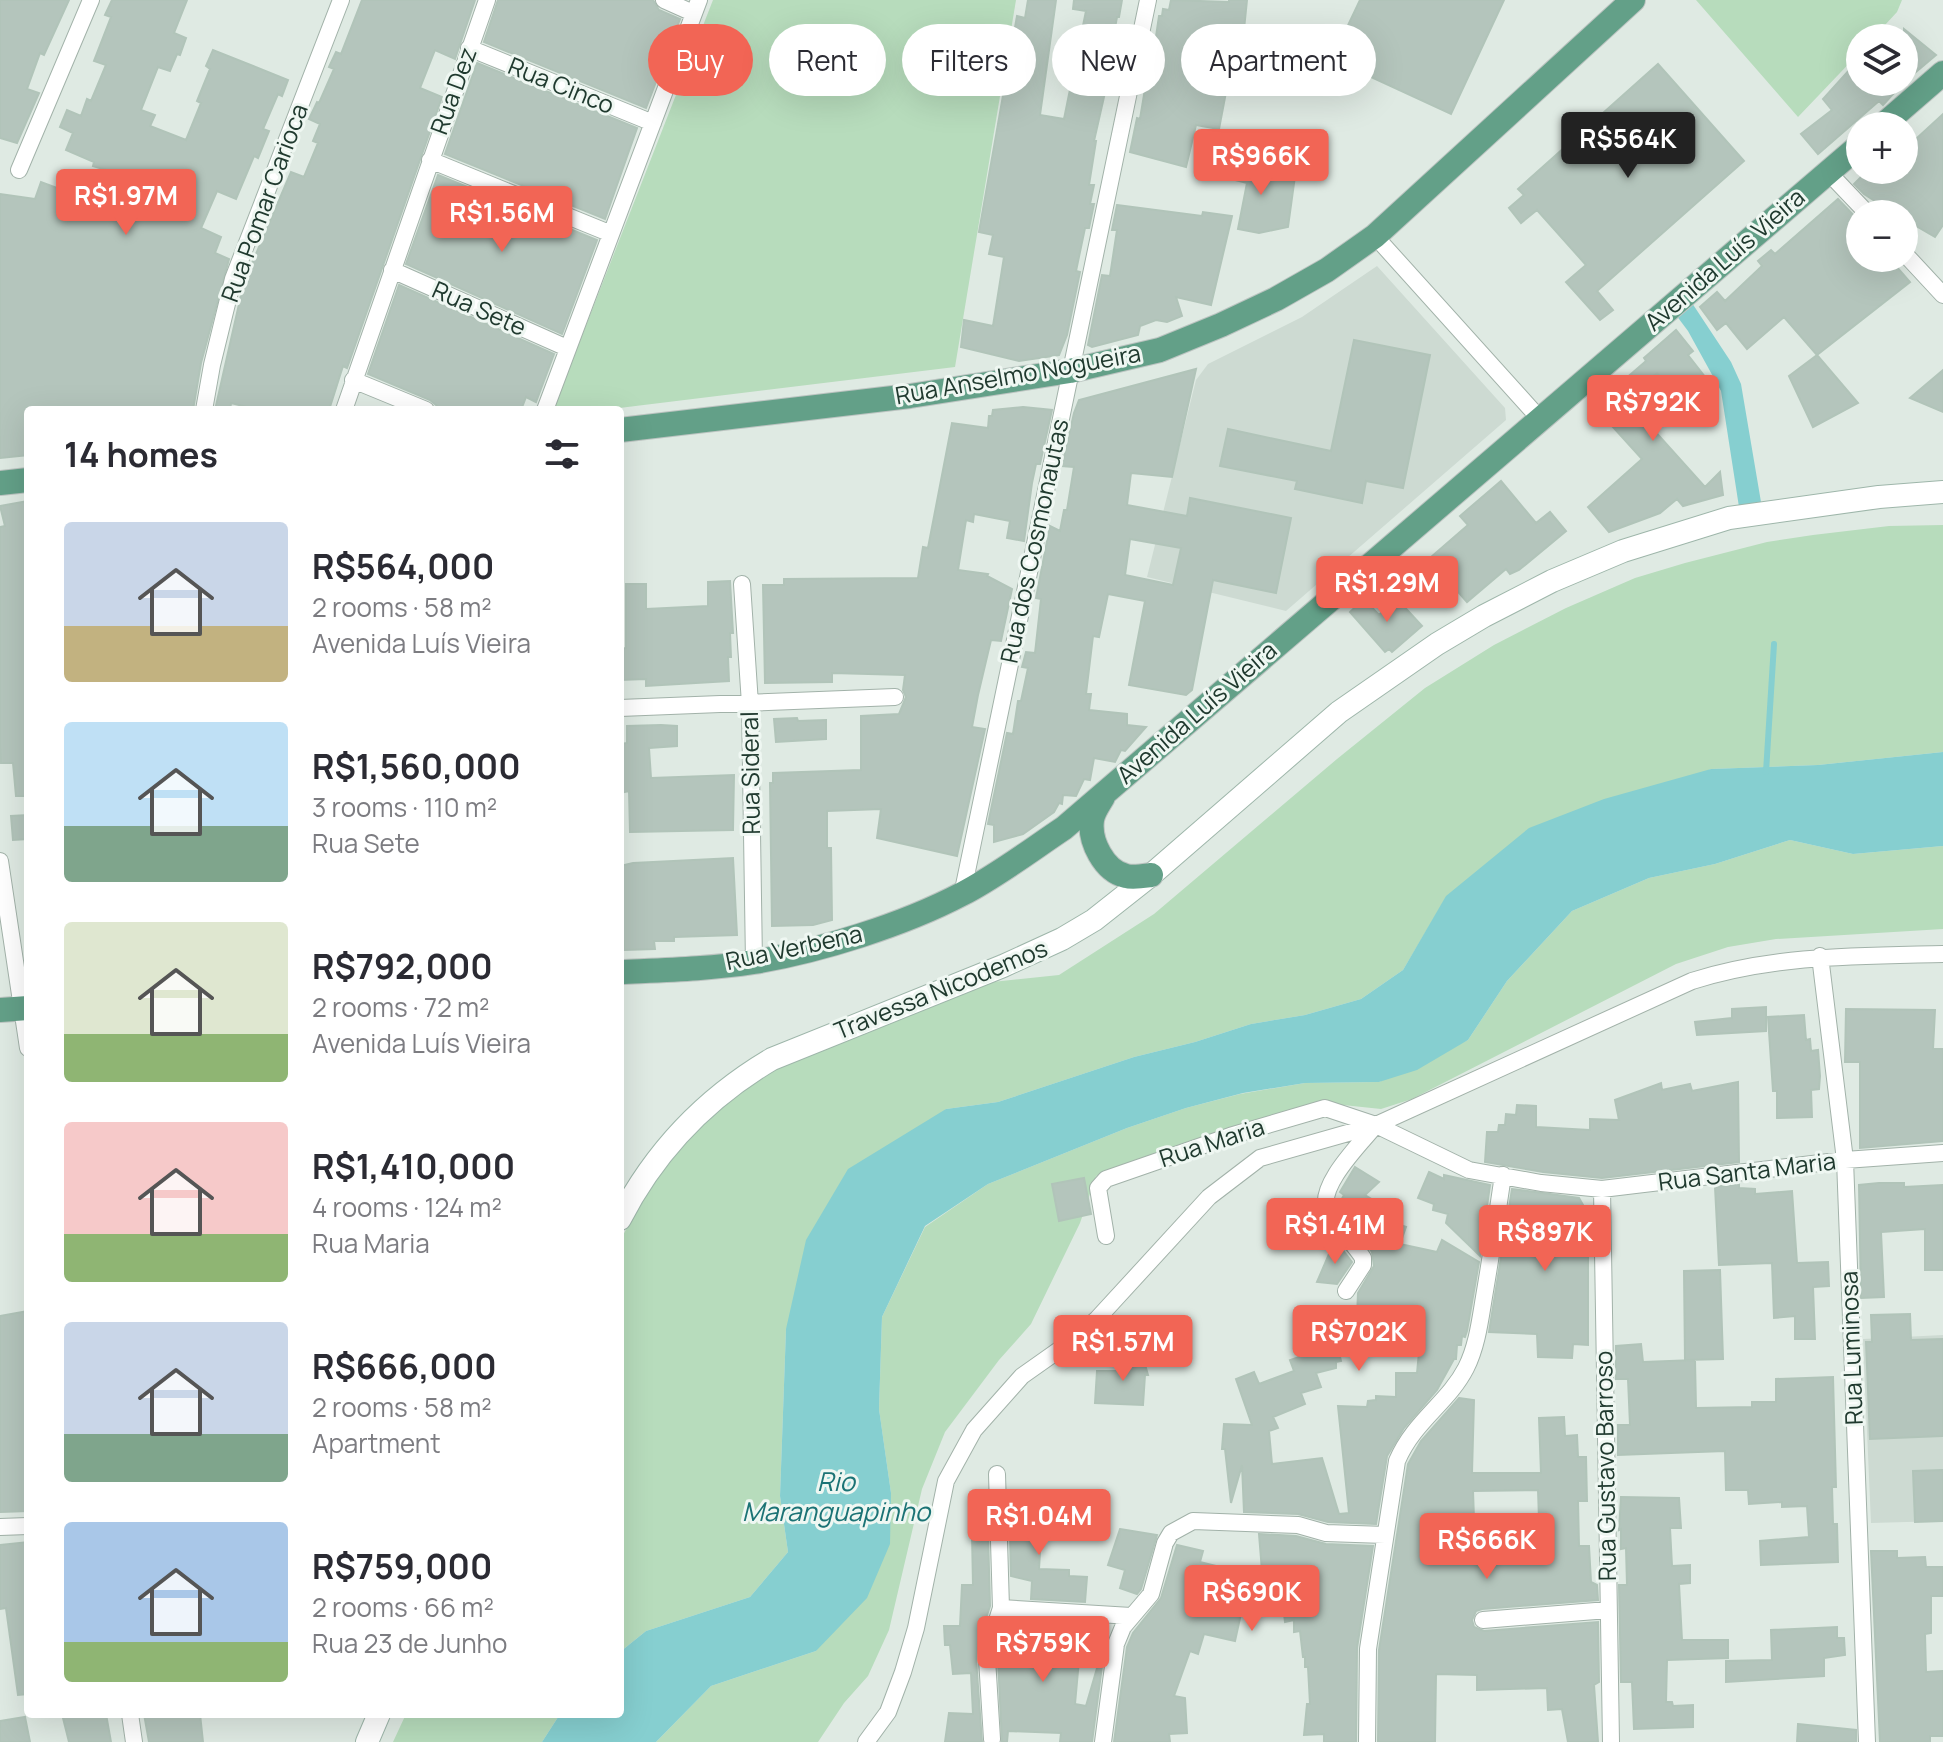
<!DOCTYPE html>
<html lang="en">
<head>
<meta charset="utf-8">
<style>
  body { margin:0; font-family:Manrope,sans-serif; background:#f7f7f7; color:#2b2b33; height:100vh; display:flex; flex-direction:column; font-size:30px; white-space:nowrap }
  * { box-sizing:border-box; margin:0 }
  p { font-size:26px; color:#7c7c81 }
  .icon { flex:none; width:44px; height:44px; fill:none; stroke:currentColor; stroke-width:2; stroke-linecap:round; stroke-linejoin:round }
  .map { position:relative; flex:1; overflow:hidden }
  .side { position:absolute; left:24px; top:406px; width:600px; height:1312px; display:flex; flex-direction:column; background:#fff; border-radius:8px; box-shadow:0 8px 32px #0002 }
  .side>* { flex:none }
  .banner { position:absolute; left:648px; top:24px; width:760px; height:72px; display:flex; gap:16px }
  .buttons { position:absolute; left:1846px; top:24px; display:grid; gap:16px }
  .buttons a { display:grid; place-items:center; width:72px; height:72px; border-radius:50%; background:#fff; box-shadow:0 8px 32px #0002; font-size:40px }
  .price { position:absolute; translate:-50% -68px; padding:0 18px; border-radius:8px; background:#f26555; color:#fff; font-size:26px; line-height:52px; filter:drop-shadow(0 2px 4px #0008) }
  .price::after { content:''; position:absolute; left:50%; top:48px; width:24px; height:18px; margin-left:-12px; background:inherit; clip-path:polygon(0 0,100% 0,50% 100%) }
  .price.selected { background:#222; color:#fff }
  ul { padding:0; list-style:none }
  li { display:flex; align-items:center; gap:24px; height:200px; padding:0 40px }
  li span { display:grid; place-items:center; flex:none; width:224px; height:160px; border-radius:8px; color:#555 }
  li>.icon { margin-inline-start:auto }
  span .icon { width:96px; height:96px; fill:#fffc; stroke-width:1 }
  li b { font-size:34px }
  h2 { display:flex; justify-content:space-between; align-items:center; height:96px; padding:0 40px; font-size:34px }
  .chip { padding:0 28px; border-radius:36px; background:#fff; box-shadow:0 8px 32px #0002; font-size:28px; line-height:72px }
  .chip.selected { background:#f26555; color:#fff }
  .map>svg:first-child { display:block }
  .built { fill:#cddad2 }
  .green { fill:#b7dcbc }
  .water { fill:#86cfd0 }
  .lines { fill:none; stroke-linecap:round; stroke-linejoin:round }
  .stream { stroke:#86cfd0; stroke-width:6 }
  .building { fill:#b4c5bc; stroke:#b1c4b9; stroke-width:2; fill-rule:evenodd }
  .street-casing { stroke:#a2b2a9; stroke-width:18 }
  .secondary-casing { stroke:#9eb6aa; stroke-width:24 }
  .primary-casing { stroke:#bcc4c1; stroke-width:26 }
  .street { stroke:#fff; stroke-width:16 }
  .secondary { stroke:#fff; stroke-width:22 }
  .primary { stroke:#63a088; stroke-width:24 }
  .labels { text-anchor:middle; stroke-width:6; stroke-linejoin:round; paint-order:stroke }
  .street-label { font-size:24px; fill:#203a2f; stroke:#eff7f2 }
  .water-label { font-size:26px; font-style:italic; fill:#1b7375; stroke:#eff7f2 }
</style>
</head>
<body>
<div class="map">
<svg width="1943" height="1742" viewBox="0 0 1943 1742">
  <rect width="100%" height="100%" fill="#dfeae3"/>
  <path class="built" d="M1377 266 1505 408 1506 420 1286 611 1147 577 1196 380 1208 364 1302 317Z
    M1943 1335V1521L1871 1523 1863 1339Z"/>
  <path class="green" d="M713 0H1016L955 367 603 410H553Z
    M1696 0H1902L1897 12 1873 38H1860V52L1798 117Z
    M1943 525V752L1818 765 1711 769 1447 896 1403 970 1361 999 1305 1015 1251 1024 1195 1042 1134 1057 998 1102 946 1109 786 1329 780 1496 788 1552 750 1597 646 1631 620 1652V1241L643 1197 686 1142 726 1102 777 1067 983 983 1059 975 1154 914 1337 759 1425 688 1494 645 1566 608 1635 578 1685 563 1767 542 1813 535 1889 526Z
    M1790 840 1853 854 1943 846V929L1776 939 1728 947 1676 964 1412 1099 1381 1109 1324 1103 1302 1106 1126 1164 1096 1176 1080 1223 1031 1324 999 1360 945 1432 922 1489 889 1630 868 1676 844 1703 818 1742H656L711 1686 816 1651 891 1493 879 1409 882 1317 925 1227 988 1184 1127 1128 1186 1108 1240 1094 1305 1083 1379 1082 1468 1040 1507 981 1572 911 1649 878 1715 864Z
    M406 1714H560L542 1742H393Z"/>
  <path class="water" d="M1692 303 1731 362 1741 384 1761 502 1739 507 1721 391 1688 331 1676 315Z
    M1943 752V846L1853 854 1790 840 1715 864 1649 878 1572 911 1507 981 1468 1040 1417 1070 1379 1082 1305 1083 1243 1093 1186 1108 1127 1128 988 1184 925 1226 882 1317 879 1409 891 1493 890 1544 867 1598 816 1651 711 1686 656 1742H542L560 1714H620V1652L646 1631 750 1597 788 1552 780 1496 786 1329 806 1240 848 1169 946 1109 998 1102 1134 1057 1195 1042 1251 1024 1305 1015 1361 999 1403 970 1446 896 1529 828 1604 799 1711 769 1818 765Z"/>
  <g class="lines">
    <path class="stream" d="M1766 772 1774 644"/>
  </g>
  <path class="building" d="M0 0H69L44 55 40 53 27 89 39 93 17 143 0 138Z
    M112 0H187L174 33 186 38 180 55 177 54 170 71 158 67 141 110 155 115 150 126 186 140 201 103 197 101 210 69 206 66 213 50 288 80 282 96 278 94 263 129 269 131 258 158 254 156 236 199 217 191 201 228 221 237 215 253 229 259 201 363 193 410H28V455L0 458V194L35 199 41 182 81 197 89 176 109 177 110 171 93 166 94 162 66 150 73 133 60 127 67 110 81 116 87 99 91 101 106 65 94 61 111 17 105 15Z
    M362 0H475L455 59 435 50 420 88 442 97 347 368 343 366 329 410H259L231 403 230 410H215L244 282 291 172 304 177 318 143 313 141 320 124 309 119 317 102 319 103 334 69 329 67 336 52 341 54Z
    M498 0H653L659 10 680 19 646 108 484 42Z
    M1028 0H1056L1040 115 1064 119 1086 11 1073 9 1074 0H1122L1119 17H1117L1104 87 1106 88 1094 141H1096L1089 185H1094L1090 204H1094L1089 228H1085L1076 271 1080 272 1067 335 1059 355 1019 361 961 347 964 320 993 326 1004 257 989 254 993 235 979 232 1017 16 1025 18Z
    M1171 0 1229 2V0H1247L1243 39 1267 42 1260 75 1230 71 1219 129 1196 125 1186 167 1130 152 1137 118 1140 119 1147 77 1150 78 1159 16H1162L1163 9 1169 10Z
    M1360 0H1504L1451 114 1332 59Z
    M1904 29 1936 55 1904 82Z
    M1860 58V82H1904L1883 105 1879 101 1818 154 1801 134 1832 110 1823 99Z
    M477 63 637 128 605 219 445 154Z
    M1658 64 1744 161 1597 291 1613 310 1600 320 1566 282 1586 265 1537 210 1521 223 1509 208 1524 195 1518 189Z
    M1943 114V225L1935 237 1904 219V214H1895L1864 194 1854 184 1868 170H1904V150Z
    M1215 161 1295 176 1288 227 1259 233 1238 229 1247 183 1212 174Z
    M438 175 597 240 562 334 406 264Z
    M1838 199 1860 222V258H1889L1910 282 1817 355 1858 403 1813 427 1789 376 1817 355 1784 317 1747 349 1726 323 1717 330 1700 307 1717 292 1725 301 1762 266 1758 261 1771 250 1775 254Z
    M1117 205 1202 216 1203 212 1232 216 1211 305 1176 297 1182 316 1167 322 1156 320 1140 326 1138 335 1092 347 1088 345 1102 275 1110 276 1117 230H1112Z
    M399 285 554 354 536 402 526 397 521 410H442L430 400 368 374Z
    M1676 330 1693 351 1688 355 1705 377 1694 387 1712 408 1699 419 1657 373 1625 398 1705 487 1720 472 1723 495 1683 506 1677 499 1660 513 1609 532 1588 507 1642 459 1594 406 1646 361 1644 358Z
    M1354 340 1430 355 1403 488 1366 481 1362 503 1295 489 1297 481 1220 466 1228 429 1331 451Z
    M1196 369 1172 477 1131 473 1127 505 1187 516 1190 498 1291 518 1276 593 1213 580 1192 690 1186 695 1129 685 1145 601 1108 594 1099 637 1093 636 1086 694H1091L1089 710 1127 714V725L1146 727 1125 751 1121 750 1115 762 1094 758 1090 780 1084 779 1076 796 1063 795 1062 804 1059 803 1054 812 1023 834 994 842V825L988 824 1007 733 1013 734 1018 701H1021L1028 668 1022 667 1026 652 1035 653 1041 599 1036 598 1050 526 1060 531 1064 510H1067L1074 467 1062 466 1074 413 1079 400ZM1130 539 1181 548 1173 585 1125 575Z
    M1943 370V412L1910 398Z
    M1023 407 1052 410 1040 464H1036L1032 483 1024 541 1007 538 1010 521 974 514 973 522 966 520 958 570 988 574 987 576 1012 589 1001 641 991 640 978 695 972 727 985 729 957 856 877 838 881 809 827 811V848H831L832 920 813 925 772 926 770 783H773V773L861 770V716L899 714 906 697 903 690 905 675 832 673V682L765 683 763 585H784V579L918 578 923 547 928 548 952 423 988 428 989 416H992L993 410Z
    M1501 481 1536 523 1550 512 1566 531 1519 570 1510 574 1506 569 1467 602 1453 586 1440 598 1416 570 1468 525 1460 516Z
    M28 501V796H16L13 763H1L0 747V527L5 526 0 506Z
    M730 581 733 633H730L731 657H728L729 681 646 686V679L620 680V649L626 648V584H646V609L708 606V582Z
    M1364 599 1379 615 1397 599 1422 626 1392 652 1389 649 1385 652 1350 612Z
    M797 718 798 721 826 720V739L776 742 774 719Z
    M661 725 677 726V746L649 748 651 778 734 775 733 830 630 832 629 791 620 793V744L627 743V726Z
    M28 815V839L13 840 11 816Z
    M733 858 737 935 674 937V941H654L655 949 624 950V941H620V866L633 863Z
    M1766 1007V1031L1697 1035 1695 1022 1732 1018V1009Z
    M1846 1009 1935 1010 1933 1049H1943V1141L1860 1148V1062H1845Z
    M1804 1015 1806 1040 1810 1039 1811 1051 1818 1050 1820 1076 1819 1089 1811 1090 1812 1117 1777 1118V1091H1773L1768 1017Z
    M1738 1082 1739 1162 1602 1178 1543 1172 1485 1162 1487 1132H1498L1499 1125H1505L1506 1114 1516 1115 1517 1105 1536 1106V1127L1590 1130V1119L1619 1120 1615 1100 1661 1083 1662 1090 1690 1084 1692 1091Z
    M1355 1167 1379 1182 1365 1195 1380 1204 1373 1216 1406 1227 1400 1244 1437 1252 1442 1240 1479 1262 1467 1331 1465 1337 1462 1336 1461 1345H1457L1456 1359H1454L1437 1390 1404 1428 1387 1456 1376 1524 1328 1522 1298 1514 1244 1512 1242 1465 1231 1503 1225 1449H1222L1224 1424 1252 1425 1236 1379 1254 1372 1259 1384 1294 1371 1290 1360 1337 1344 1341 1361 1336 1362V1368L1316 1373 1321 1387 1301 1393 1305 1404 1273 1417 1278 1428 1269 1431 1272 1464 1322 1458 1339 1514 1349 1513 1338 1406 1367 1407 1368 1401 1376 1400V1396L1396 1397V1373H1417L1420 1342 1387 1340H1373L1372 1345 1330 1343V1316L1357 1317 1358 1293 1374 1266 1372 1252 1338 1206 1344 1195 1340 1192Z
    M1429 1172 1444 1179V1175L1490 1185 1480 1256 1446 1223 1448 1214 1433 1210 1434 1204 1418 1198Z
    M1084 1178 1091 1214 1059 1221 1052 1184Z
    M1879 1183H1904V1187L1943 1185V1270H1925V1229L1881 1232 1884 1297 1861 1298 1859 1185Z
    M1739 1184V1188L1755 1189V1194L1792 1191 1797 1263 1828 1262 1829 1286 1813 1287 1815 1339H1795V1316L1774 1318 1772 1263 1719 1265 1715 1187Z
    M1512 1189 1579 1198 1591 1219 1590 1252H1588V1345L1573 1344 1572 1358 1538 1357 1537 1334 1489 1332Z
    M1335 1240 1352 1262 1337 1284 1317 1282Z
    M1720 1270 1723 1359 1685 1360 1684 1271Z
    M28 1311V1511L0 1512V1316Z
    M1910 1314 1911 1340 1943 1339V1436L1870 1439 1866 1342H1872L1871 1315Z
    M1641 1344 1643 1362 1695 1360 1696 1408 1752 1407V1402H1776V1379L1833 1377 1836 1487H1832L1833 1524H1837L1838 1562 1761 1565 1760 1541 1809 1537 1807 1506 1782 1507V1502L1749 1504 1748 1490H1726L1725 1451 1618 1455V1425H1630L1628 1379H1616V1346Z
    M1142 1354 1148 1375H1145L1143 1405 1095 1403 1097 1371H1122L1118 1360Z
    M1459 1398 1474 1400 1472 1473H1541L1539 1418 1564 1417 1565 1436 1577 1435 1578 1457H1586L1587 1501H1578L1579 1546H1589L1591 1582 1597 1585 1598 1600 1482 1609 1476 1611 1472 1620 1474 1627 1484 1631 1598 1622 1599 1682 1594 1685 1598 1742H1568L1562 1709 1548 1710 1547 1688 1477 1690V1675L1436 1674 1435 1742H1378L1379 1650 1408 1464 1421 1441ZM1538 1490 1540 1548 1475 1547 1473 1491Z
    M1943 1470V1521L1915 1522 1913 1471Z
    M1009 1496 1024 1497 1023 1514 1055 1517 1054 1536H1041L1039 1569 1069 1570V1576L1087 1577 1085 1602 1031 1599 1032 1581 1011 1576Z
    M1621 1497 1679 1498 1681 1528H1670L1672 1566 1690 1565V1583L1679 1584 1682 1640H1728V1658L1667 1660 1666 1702H1672L1673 1706 1693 1705V1727L1634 1729 1632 1682H1621L1619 1585H1627L1626 1548 1621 1549V1529L1619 1530Z
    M1120 1529 1157 1535 1141 1589 1137 1594 1120 1588 1125 1570 1108 1565Z
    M972 1534H988L990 1606 978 1642 976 1659 982 1742H945L949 1713 973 1714 971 1673 953 1674 950 1645H945L944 1626H960L962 1585H973Z
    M1259 1534 1296 1536 1326 1544 1373 1546 1357 1648 1356 1742H1324V1734L1304 1735 1307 1704H1310L1308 1667H1305V1657H1303L1300 1631 1294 1632V1620L1285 1622 1283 1605 1242 1609 1235 1641 1204 1634 1198 1654 1190 1651 1174 1696 1185 1698 1187 1733 1169 1734 1170 1742H1114L1127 1647 1133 1633 1161 1598 1177 1545 1203 1551 1200 1562 1216 1566 1210 1587 1248 1596 1247 1571H1262Z
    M28 1542V1694L18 1695 6 1608 0 1609V1545Z
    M1871 1551H1897V1558L1925 1557 1926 1567H1943V1596H1931V1633L1925 1634 1926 1672 1943 1671V1736H1930V1741L1880 1742Z
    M1009 1620 1065 1623 1062 1647 1080 1649 1075 1704 1086 1706 1102 1651H1104L1092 1742H1060L1061 1733 1008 1731 1007 1742H1002L998 1659Z
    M1837 1627V1638H1844L1845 1655 1824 1658V1676L1726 1682V1661L1772 1660 1771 1630Z
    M62 1714H106L111 1742H69Z
    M144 1714H200L203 1742H149Z
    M25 1717 30 1742H0V1721Z
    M1798 1724 1856 1730V1742H1797Z"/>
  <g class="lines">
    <defs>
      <path id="street" d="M664 0 693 13
        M469 48 653 123
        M430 160 609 233
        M19 170 91 0
        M1828 172 1868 214
        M1375 236 1540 419
        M1904 253 1943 295
        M392 270 567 348
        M353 380 426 410
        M204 410 212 365 233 279 341 0
        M344 410 487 0
        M545 410 699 0
        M742 584 750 704 754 962
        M620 708 895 697
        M0 861 28 1048
        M962 895 1148 0
        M1820 956 1845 1160 1867 1742
        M1602 1189 1611 1742
        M1106 1236 1098 1188 1106 1179 1230 1136 1325 1108 1376 1125 1469 1170 1541 1183 1602 1189 1845 1160 1943 1153
        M1346 1291 1363 1265V1258C1353 1242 1337 1228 1328 1212 1315 1188 1361 1143 1375 1126
        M0 1527 28 1526
        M1001 1608 1131 1616
        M1483 1620 1608 1610
        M130 1714 134 1742
        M992 1739 987 1659 989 1645 1001 1608 997 1474
        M866 1742 888 1712 903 1672 916 1628 946 1481 974 1430 1022 1376 1073 1340 1097 1319 1209 1197 1260 1158 1376 1125 1692 981C1774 955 1857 956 1943 954
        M1103 1742 1116 1644 1123 1627 1151 1594 1165 1543 1171 1533 1193 1521 1298 1525 1326 1533 1385 1535
        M1367 1742 1368 1649 1397 1461C1414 1421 1448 1403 1466 1368 1477 1346 1480 1321 1484 1297 1491 1256 1497 1216 1503 1175"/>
      <path id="secondary" d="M620 1219C655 1151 706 1098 772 1059L1003 966 1062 939 1094 920 1151 875 1339 712 1437 644 1484 616 1552 581 1623 551 1729 518 1879 497 1943 492
        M367 1742 379 1714"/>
      <path id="primary" d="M1882 126 1943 73
        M620 430 910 396 1070 371 1160 350 1221 325 1276 299 1327 270 1375 236 1633 0
        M0 483 28 480
        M1103 797C1099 804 1093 812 1092 820 1089 841 1104 871 1126 876 1133 878 1144 876 1151 875
        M620 972C664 970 710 969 754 962 819 951 903 925 962 894 997 876 1031 850 1064 828L1860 145
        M0 1010 28 1008"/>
    </defs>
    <use href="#street" class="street-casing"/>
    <use href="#secondary" class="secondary-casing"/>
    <use href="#primary" class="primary-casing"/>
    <use href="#street" class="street"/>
    <use href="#secondary" class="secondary"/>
    <use href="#primary" class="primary"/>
  </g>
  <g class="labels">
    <g class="street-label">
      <text transform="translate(561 86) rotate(22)" y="8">Rua Cinco</text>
      <text transform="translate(454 91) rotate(-70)" y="8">Rua Dez</text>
      <text transform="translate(265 203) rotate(-70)" y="8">Rua Pomar Carioca</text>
      <text transform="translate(1725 260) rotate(-41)" y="8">Avenida Luís Vieira</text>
      <text transform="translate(479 309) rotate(24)" y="8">Rua Sete</text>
      <text transform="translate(1018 375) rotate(-10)" y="8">Rua Anselmo Nogueira</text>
      <text transform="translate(1035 541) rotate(-78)" y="8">Rua dos Cosmonautas</text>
      <text transform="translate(1197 713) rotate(-41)" y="8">Avenida Luís Vieira</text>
      <text transform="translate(751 773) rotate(-91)" y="8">Rua Sideral</text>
      <text transform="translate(794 948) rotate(-12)" y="8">Rua Verbena</text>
      <text transform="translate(941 990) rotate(-22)" y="8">Travessa Nicodemos</text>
      <text transform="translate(1212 1143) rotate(-18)" y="8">Rua Maria</text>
      <text transform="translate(1747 1172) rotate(-7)" y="8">Rua Santa Maria</text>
      <text transform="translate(1852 1348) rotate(-92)" y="8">Rua Luminosa</text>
      <text transform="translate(1606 1466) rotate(-91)" y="8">Rua Gustavo Barroso</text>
    </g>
    <g class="water-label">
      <text x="836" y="1491">Rio<tspan x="836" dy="30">Maranguapinho</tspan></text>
    </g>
  </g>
</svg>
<div class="buttons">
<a><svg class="icon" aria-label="layers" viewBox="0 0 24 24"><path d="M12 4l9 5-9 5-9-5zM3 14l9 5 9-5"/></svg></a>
<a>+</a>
<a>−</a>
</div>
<b class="price selected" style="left:1628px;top:180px">R$564K</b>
<b class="price" style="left:1261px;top:197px">R$966K</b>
<b class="price" style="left:126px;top:237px">R$1.97M</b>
<b class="price" style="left:502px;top:254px">R$1.56M</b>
<b class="price" style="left:1653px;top:443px">R$792K</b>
<b class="price" style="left:1387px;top:624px">R$1.29M</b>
<b class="price" style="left:1335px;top:1266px">R$1.41M</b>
<b class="price" style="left:1545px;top:1273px">R$897K</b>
<b class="price" style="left:1359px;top:1373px">R$702K</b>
<b class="price" style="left:1123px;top:1383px">R$1.57M</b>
<b class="price" style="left:1039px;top:1557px">R$1.04M</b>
<b class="price" style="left:1487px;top:1581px">R$666K</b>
<b class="price" style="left:1252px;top:1633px">R$690K</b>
<b class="price" style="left:1043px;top:1684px">R$759K</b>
<div class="banner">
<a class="chip selected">Buy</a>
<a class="chip">Rent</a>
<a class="chip">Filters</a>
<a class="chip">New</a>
<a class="chip">Apartment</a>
</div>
<section class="side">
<h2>14 homes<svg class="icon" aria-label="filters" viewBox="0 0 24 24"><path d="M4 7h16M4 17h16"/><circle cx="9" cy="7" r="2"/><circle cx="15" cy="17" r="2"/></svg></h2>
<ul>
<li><span style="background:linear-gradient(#c9d6e8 65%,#c2b280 0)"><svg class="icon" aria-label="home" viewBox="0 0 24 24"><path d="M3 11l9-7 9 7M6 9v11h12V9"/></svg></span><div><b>R$564,000</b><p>2 rooms · 58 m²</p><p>Avenida Luís Vieira</p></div></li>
<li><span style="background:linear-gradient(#bfe0f5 65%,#7fa58c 0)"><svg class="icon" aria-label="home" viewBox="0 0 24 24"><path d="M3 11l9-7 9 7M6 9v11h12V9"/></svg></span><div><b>R$1,560,000</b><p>3 rooms · 110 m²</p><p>Rua Sete</p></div></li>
<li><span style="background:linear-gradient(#dfe7d0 70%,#8fb573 0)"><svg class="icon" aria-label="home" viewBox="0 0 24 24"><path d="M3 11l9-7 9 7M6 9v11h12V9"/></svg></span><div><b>R$792,000</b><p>2 rooms · 72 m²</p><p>Avenida Luís Vieira</p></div></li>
<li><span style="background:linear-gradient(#f6c9c9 70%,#8fb573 0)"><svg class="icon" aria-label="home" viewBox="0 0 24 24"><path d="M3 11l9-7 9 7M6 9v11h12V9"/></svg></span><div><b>R$1,410,000</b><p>4 rooms · 124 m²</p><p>Rua Maria</p></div></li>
<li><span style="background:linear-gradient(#c9d6e8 70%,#7fa58c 0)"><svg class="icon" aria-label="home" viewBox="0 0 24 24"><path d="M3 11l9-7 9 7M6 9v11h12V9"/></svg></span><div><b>R$666,000</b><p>2 rooms · 58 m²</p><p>Apartment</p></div></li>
<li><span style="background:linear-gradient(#a9c7e8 75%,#8fb573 0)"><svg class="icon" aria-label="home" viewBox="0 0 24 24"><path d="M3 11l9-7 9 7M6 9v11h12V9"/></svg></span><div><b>R$759,000</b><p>2 rooms · 66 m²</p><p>Rua 23 de Junho</p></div></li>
</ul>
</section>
</div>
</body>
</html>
